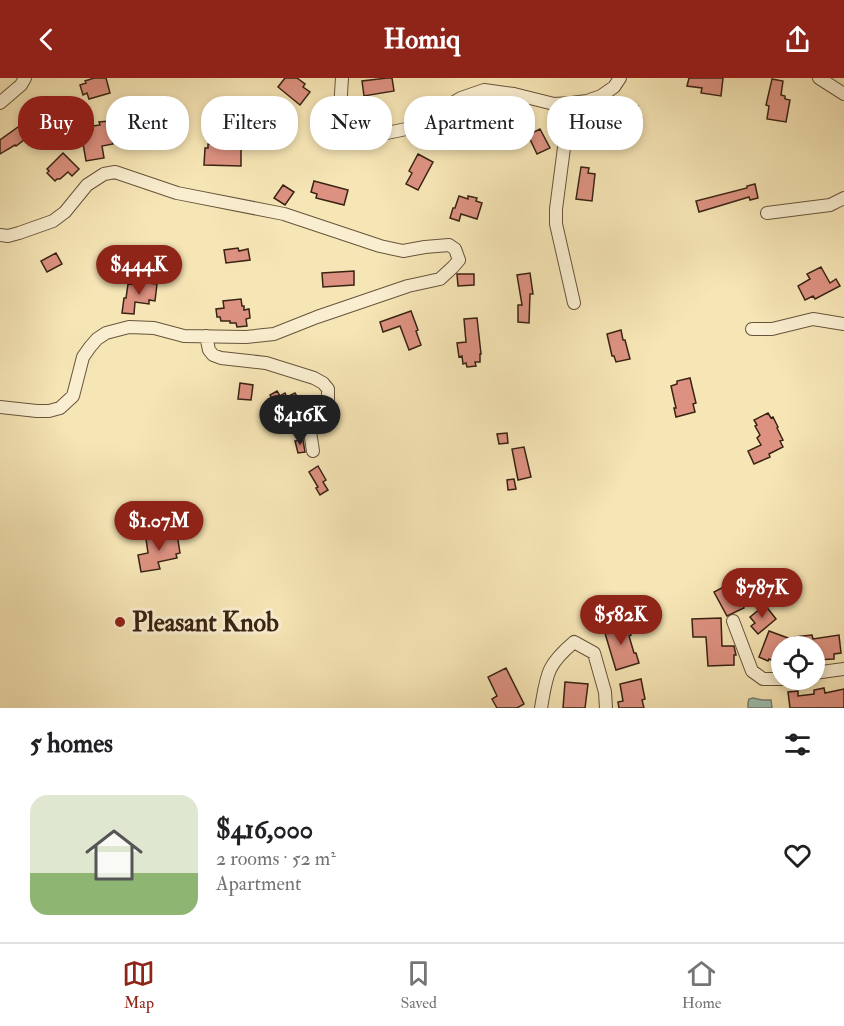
<!DOCTYPE html>
<html lang="en">
<head>
<meta charset="utf-8">
<style>
  body { margin:0; font-family:"IM FELL Double Pica",serif; background:#f6f6f6; color:#202124; height:100vh; display:flex; flex-direction:column; font-size:22px; white-space:nowrap }
  * { box-sizing:border-box; margin:0 }
  p { font-size:20px; color:#757577 }
  .icon { flex:none; width:33px; height:33px; fill:none; stroke:currentColor; stroke-width:2; stroke-linecap:round; stroke-linejoin:round }
  .map { position:relative; height:630px; overflow:hidden }
  .side { display:flex; flex-direction:column; background:#fff; flex:1 }
  .side>* { flex:none }
  .banner { position:absolute; left:18px; top:18px; width:808px; height:54px; display:flex; gap:12px }
  .fabs { position:absolute; left:771px; top:558px; display:grid; gap:12px }
  .fabs a { display:grid; place-items:center; width:54px; height:54px; border-radius:50%; background:#fff; box-shadow:0 3px 9px #0003; font-size:30px }
  .price { position:absolute; translate:-50% -51px; padding:0 14px; border-radius:21px; background:#8f2418; color:#fff; font-size:20px; line-height:39px; filter:drop-shadow(0 2px 3px #0008) }
  .price::after { content:''; position:absolute; left:50%; top:36px; width:18px; height:14px; margin-left:-9px; background:inherit; clip-path:polygon(0 0,100% 0,50% 100%) }
  .price.on { background:#222; color:#fff }
  ul { padding:0; list-style:none }
  li { display:flex; align-items:center; gap:18px; height:150px; padding:0 30px }
  li span { display:grid; place-items:center; flex:none; width:168px; height:120px; border-radius:18px; color:#555 }
  li>.icon { margin-inline-start:auto }
  span .icon { width:72px; height:72px; fill:#fffc; stroke-width:1 }
  li b { font-size:26px }
  h2 { display:flex; justify-content:space-between; align-items:center; height:72px; padding:0 30px; font-size:26px }
  .tag { padding:0 21px; border-radius:24px; background:#fff; box-shadow:0 3px 9px #0003; font-size:21px; line-height:54px }
  .tag.on { background:#8f2418; color:#fff }
  header { display:flex; justify-content:space-between; align-items:center; height:78px; padding:0 30px; background:#8f2418; color:#fff; font-size:27px; font-weight:700 }
  .tab-bar { display:flex; justify-content:space-around; align-items:center; height:84px; border-top:2px solid #e0e0e0; background:#fff; font-size:16px; color:#757577 }
  .tab-bar a { display:grid; justify-items:center; gap:3px }
  .tab-bar .on { color:#8f2418 }
  .map>svg:first-child { display:block }
  .water { fill:#9dbfb1; stroke:#758172; stroke-width:1.5 }
  .building { fill:#dd9281; stroke:#392313; stroke-width:1.5 }
  .lines { fill:none; stroke-linecap:round; stroke-linejoin:round }
  .minor-casing { stroke:#68543c; stroke-width:14 }
  .minor { stroke:#f9eecf; stroke-width:12 }
  .poi-dot { fill:#8f2418; stroke:#f9eecf; stroke-width:2 }
  .labels { text-anchor:middle; stroke-width:6; stroke-linejoin:round; paint-order:stroke }
  .poi-label { font-size:26px; font-weight:bold; fill:#392313; stroke:#f9eecf; text-anchor:start }
</style>
</head>
<body>
<header><svg class="icon" aria-label="back" viewBox="0 0 24 24"><path d="M15 5l-7 7 7 7"/></svg>Homiq<svg class="icon" aria-label="share" viewBox="0 0 24 24"><path d="M12 15V3M7 8l5-5 5 5M5 13v7h14v-7"/></svg></header>
<div class="map">
<svg width="844" height="630" viewBox="0 0 844 630">
  <rect width="100%" height="100%" fill="#f6e5b5"/>
  <filter id="stains"><feTurbulence type="fractalNoise" baseFrequency=".00333" numOctaves="4"/><feColorMatrix values="0 0 0 0 .2 0 0 0 0 .09 0 0 0 0 .02 0 0 0 .5 -.17"/></filter>
  <radialGradient id="worn" r=".72"><stop offset=".6" stop-color="#630" stop-opacity="0"/><stop offset="1" stop-color="#630" stop-opacity=".3"/></radialGradient>
  <path class="water" d="M753 620 762 622H771L772 630H748V625L749 621Z"/>
  <path class="building" d="M94 0H106L110 15 89 21 87 15 83 17 80 7 86 5 85 3Z
    M285 0H297L305 6 303 9 310 14 300 27 278 9Z
    M387 0H392L394 13 364 18 362 3Z
    M689 0H723L721 18 701 15 702 10 687 8Z
    M772 1 783 3 781 17 785 18V21L790 22 786 44 767 41 769 28 766 27Z
    M638 28 642 40 624 46 620 34Z
    M109 43V44L115 43 118 60 112 61 113 66 102 68 104 80 86 83 81 54 93 52V48L100 47 99 44Z
    M25 44 33 55 16 68 15 67 0 76V62Z
    M540 51 550 70 537 76 528 57Z
    M208 66H230V70L241 71V88L204 87 205 70H208Z
    M63 75 79 91 72 98 68 94 60 101H57L55 103 47 95 49 93 47 91Z
    M418 76 433 84 418 112 406 106 412 95 409 93Z
    M581 89 589 90 588 95 595 96 592 123 576 121Z
    M314 103 348 112 344 127 316 120 317 116 311 114Z
    M755 106 758 120 750 122 749 119 699 134 696 123 747 110V108Z
    M283 107 294 114 285 127 274 120Z
    M459 118 468 121V118L477 120 476 123 482 125 477 141 461 136 459 143 450 140 453 130H455Z
    M238 170 239 173 248 171 250 182 226 185 224 172Z
    M56 175 62 186 47 194 41 183Z
    M821 189 830 205 836 201 840 208 815 221 813 218 805 222 798 208 810 201 807 196Z
    M354 193V207L323 209 322 195Z
    M530 195 533 216H530L529 245 518 244V227H522L517 197Z
    M457 196H474V207L458 208Z
    M139 204 157 206 155 223 149 222V226L135 224 134 236 122 235 124 220H126L128 206 139 207Z
    M241 221 242 228H244V232L249 231 250 240 246 241 247 248 237 249 236 245H230V243H221L220 239H217L216 231 224 230 223 223Z
    M411 233 418 252 416 253 421 267 409 272 400 248 383 254 380 244Z
    M477 240 481 276H480V284H475L476 288 467 289 466 285 463 286 462 278 459 279 457 265 466 264 464 241Z
    M621 252 623 262H625L630 281 616 284 614 278H612L607 256Z
    M690 300 696 325 693 326 695 334 676 339 674 330H676L671 308 677 306V303Z
    M240 305 253 307 251 322 238 321Z
    M277 313 280 318 285 315 287 319 295 315 307 335 302 344 293 348 288 340 282 343 276 334 278 333 270 317Z
    M768 335 771 340 773 339 778 349 777 350 783 362 780 363 783 369 769 376 770 379 754 386 748 373 761 367 757 360 760 357 755 348 757 347 754 342Z
    M507 355 508 365 499 366 497 356Z
    M303 362 305 374 298 375 295 363Z
    M524 369 531 399 518 402 512 371Z
    M318 388 326 402 323 404 328 412 320 417 316 410 318 409 309 394Z
    M514 401 516 411 508 412 507 402Z
    M177 456 180 475 176 476 177 480 158 484 160 491 141 494 138 477 148 475 146 461Z
    M731 505 734 512 736 510 741 518 739 519 744 530 727 538 714 514Z
    M765 527 776 541 758 556 751 548 755 545 750 539Z
    M721 540 722 568H734L736 577H734V587L708 588 706 559H693L692 541Z
    M628 545 631 557 629 558 634 575H636L639 585 616 592 604 552Z
    M769 553 788 560 784 568H782V576L778 585 769 581 768 583 759 579Z
    M812 557 813 561 839 557 841 575 834 576V581L814 582V568H796L794 559Z
    M506 590 524 626 517 630H497L492 621 497 618 488 599Z
    M641 601 645 621 642 622 644 630H619L618 624 623 623 620 606Z
    M565 604 588 606 585 630H563Z
    M824 610 825 615 844 611V630H790L788 614 798 613V618L814 616V612Z"/>
  <g class="lines">
    <defs>
      <path id="minor" d="M342 0 340 31 345 40 353 48 365 54 382 56 411 50 461 20 484 12 514 16 554 26 571 25 587 23 601 18 614 9 620 0
        M819 0 844 16
        M0 25 21 7 25 0
        M767 135 830 127 844 120
        M0 157 8 158 19 155 53 143 65 134 87 107 104 96 115 94 177 115 284 136 380 168 403 173 425 169 449 167 455 171 459 182 453 189 440 201 408 208 317 239 274 256 246 259 184 258 154 250 129 249 106 255 97 261 90 269 83 279 73 318 60 330 49 333H37L0 329
        M574 225 556 146V131L565 62C572 49 585 38 587 23
        M752 251H772L813 241 844 246
        M206 258 209 272 213 277 221 280 266 285 314 300 323 305 328 311V322L309 347 313 373
        M733 543 752 593 763 601H782
        M814 595 844 591
        M541 630C547 596 546 588 574 564L594 575 605 614 606 630"/>
    </defs>
    <use href="#minor" class="minor-casing"/>
    <use href="#minor" class="minor"/>
  </g>
  <circle class="poi-dot" cx="120" cy="544" r="6"/>
  <g class="labels">
    <g class="poi-label">
      <text x="132" y="553">Pleasant Knob</text>
    </g>
  </g>
  <rect width="100%" height="100%" filter="url(#stains)"/>
  <rect width="100%" height="100%" fill="url(#worn)"/>
</svg>
<div class="fabs">
<a><svg class="icon" aria-label="locate" viewBox="0 0 24 24"><circle cx="12" cy="12" r="6"/><path d="M12 2v4M12 18v4M2 12h4M18 12h4"/></svg></a>
</div>
<b class="price" style="left:139px;top:218px">$444K</b>
<b class="price on" style="left:300px;top:368px">$416K</b>
<b class="price" style="left:159px;top:474px">$1.07M</b>
<b class="price" style="left:762px;top:541px">$787K</b>
<b class="price" style="left:621px;top:568px">$582K</b>
<div class="banner">
<a class="tag on">Buy</a>
<a class="tag">Rent</a>
<a class="tag">Filters</a>
<a class="tag">New</a>
<a class="tag">Apartment</a>
<a class="tag">House</a>
</div>
</div>
<section class="side">
<h2>5 homes<svg class="icon" aria-label="filters" viewBox="0 0 24 24"><path d="M4 7h16M4 17h16"/><circle cx="9" cy="7" r="2"/><circle cx="15" cy="17" r="2"/></svg></h2>
<ul>
<li><span style="background:linear-gradient(#dfe7d0 65%,#8fb573 0)"><svg class="icon" aria-label="home" viewBox="0 0 24 24"><path d="M3 11l9-7 9 7M6 9v11h12V9"/></svg></span><div><b>$416,000</b><p>2 rooms · 52 m²</p><p>Apartment</p></div><svg class="icon" aria-label="heart" viewBox="0 0 24 24"><path d="M12 20l-8-8c-3-5 5-10 8-4 3-6 11-1 8 4z"/></svg></li>
</ul>
</section>
<nav class="tab-bar">
<a class="on"><svg class="icon" aria-label="map" viewBox="0 0 24 24"><path d="M3 6l6-2 6 2 6-2v14l-6 2-6-2-6 2zM9 4v14M15 6v14"/></svg>Map</a>
<a><svg class="icon" aria-label="saved" viewBox="0 0 24 24"><path d="M7 4h10v16l-5-4-5 4z"/></svg>Saved</a>
<a><svg class="icon" aria-label="home" viewBox="0 0 24 24"><path d="M3 11l9-7 9 7M6 9v11h12V9"/></svg>Home</a>
</nav>
</body>
</html>
